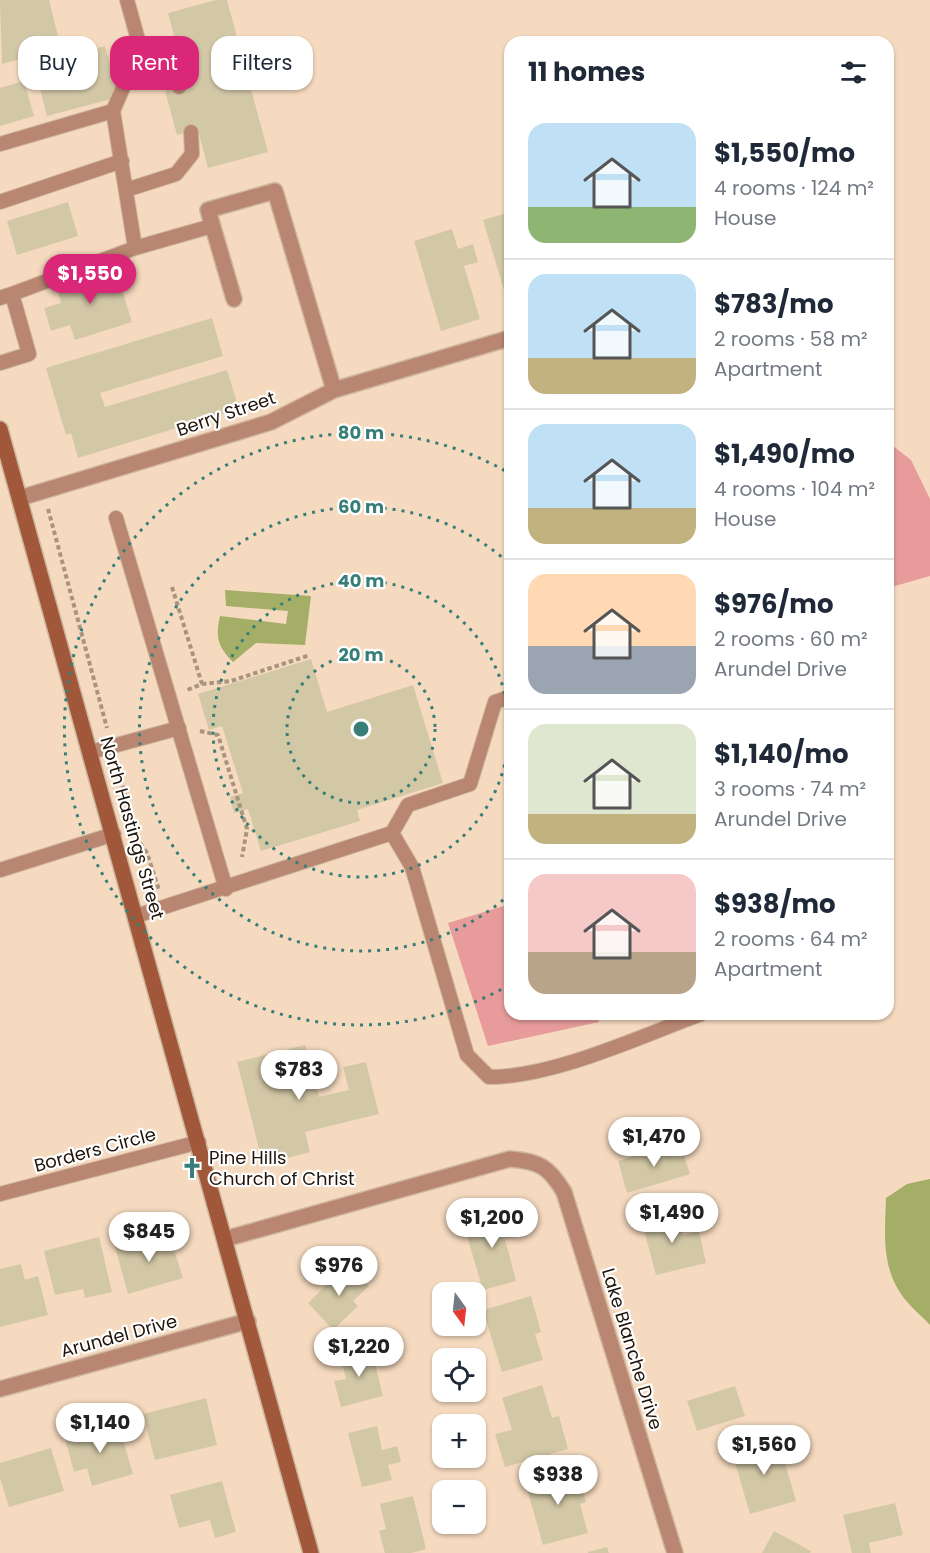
<!DOCTYPE html>
<html lang="en">
<head>
<meta charset="utf-8">
<style>
  body { margin:0; font-family:Poppins,sans-serif; background:#f6f6f7; color:#1f2937; height:100vh; display:flex; flex-direction:column; font-size:22px; white-space:nowrap }
  * { box-sizing:border-box; margin:0 }
  p { font-size:20px; color:#747a83 }
  .icon { flex:none; width:33px; height:33px; fill:none; stroke:currentColor; stroke-width:2; stroke-linecap:round; stroke-linejoin:round }
  .map { position:relative; flex:1; overflow:hidden }
  .sheet { position:absolute; left:504px; top:36px; width:390px; height:984px; display:flex; flex-direction:column; background:#fff; border-radius:18px; box-shadow:0 2px 4px #0004 }
  .sheet>* { flex:none }
  .top-card { position:absolute; left:18px; top:36px; width:396px; height:54px; display:flex; gap:12px }
  .needle { width:39px; rotate:165deg }
  .tools { position:absolute; left:432px; top:1282px; display:grid; gap:12px }
  .tools a { display:grid; place-items:center; width:54px; height:54px; border-radius:12px; background:#fff; box-shadow:0 2px 4px #0004; font-size:30px }
  .price { position:absolute; translate:-50% -51px; padding:0 14px; border-radius:21px; background:#fff; color:#222; font-size:20px; line-height:39px; filter:drop-shadow(0 2px 3px #0008) }
  .price::after { content:''; position:absolute; left:50%; top:36px; width:18px; height:14px; margin-left:-9px; background:inherit; clip-path:polygon(0 0,100% 0,50% 100%) }
  .price.active { background:#db2777; color:#fff }
  ul { padding:0; list-style:none }
  li { display:flex; align-items:center; gap:18px; height:150px; padding:0 24px }
  li+li { border-top:2px solid #e0e1e3 }
  li span { display:grid; place-items:center; flex:none; width:168px; height:120px; border-radius:18px; color:#555 }
  li>.icon { margin-inline-start:auto }
  span .icon { width:72px; height:72px; fill:#fffc; stroke-width:1 }
  li b { font-size:26px }
  h2 { display:flex; justify-content:space-between; align-items:center; height:72px; padding:0 24px; font-size:26px }
  .chip { padding:0 21px; border-radius:18px; background:#fff; box-shadow:0 2px 4px #0004; font-size:21px; line-height:54px }
  .chip.active { background:#db2777; color:#fff }
  .map>svg:first-child { display:block }
  .green { fill:#e79b9b }
  .water { fill:#a4ae67 }
  .building { fill:#d3c8a6 }
  .lines { fill:none; stroke-linecap:round; stroke-linejoin:round }
  .lane-casing { stroke:#ceb69f; stroke-width:16 }
  .street-casing { stroke:#ceb69f; stroke-width:18 }
  .secondary-casing { stroke:#ceb69f; stroke-width:18 }
  .path { stroke:#a99480; stroke-width:4; stroke-dasharray:4.5 3; stroke-linecap:butt }
  .lane { stroke:#b98671; stroke-width:14 }
  .street { stroke:#b98671; stroke-width:15 }
  .secondary { stroke:#a1583a; stroke-width:15 }
  .ring { fill:none; stroke:#367e77; stroke-width:3; stroke-dasharray:3 6 }
  .labels { text-anchor:middle; stroke-width:4.5; stroke-linejoin:round; paint-order:stroke }
  .street-label { font-size:18px; fill:#1e140b; stroke:#fff }
  .poi-label { font-size:18px; fill:#1e140b; stroke:#fff; text-anchor:start }
  .centre { fill:#367e77; stroke:#fff; stroke-width:3 }
  .ring-label { font-size:18px; text-anchor:middle; font-weight:bold; fill:#367e77; stroke:#fff; stroke-width:4.5; stroke-linejoin:round; paint-order:stroke }
</style>
</head>
<body>
<div class="map">
<svg width="930" height="1553" viewBox="0 0 930 1553">
  <rect width="100%" height="100%" fill="#f5dabf"/>
  <path class="green" d="M888 442 911 460 930 499V576L888 588Z
    M510 904V1014H596L599 1022 488 1046 448 923Z"/>
  <path class="water" d="M225 590 311 596 305 645 256 643 233 662C218 647 215 637 220 616L286 624 288 611 226 606Z
    M930 1179V1325C921 1315 908 1305 901 1294 881 1265 885 1230 886 1198L907 1184Z"/>
  <path class="building" d="M0 0H49L61 48 2 64Z
    M216 0H227L268 152 208 168 198 130 177 135 165 91 187 85 168 13Z
    M105 46 119 97 47 116 34 65Z
    M24 81 34 116 0 126V88Z
    M68 202 78 236 17 255 7 221Z
    M510 212V307H509L483 220Z
    M452 229 458 249 473 244 478 262 464 266 480 319 441 331 414 241Z
    M115 267 132 322 75 340 70 325 51 331 44 308 61 303 56 285Z
    M212 318 223 356 100 393 105 407 227 370 239 409 78 458 71 433 66 435 46 368Z
    M311 659 327 712 413 685 443 783 357 810 360 821 261 851 248 809 234 813 230 797 243 793 222 726 209 730 198 694Z
    M305 1045 319 1097 349 1090 343 1067 366 1062 379 1114 305 1132 310 1152 263 1164 237 1062Z
    M680 1143 690 1174 627 1193 618 1161Z
    M677 1210 683 1235 699 1231 706 1263 656 1275 641 1219Z
    M508 1211 516 1237 505 1239 516 1281 483 1290 463 1223Z
    M168 1231 183 1278 128 1294 115 1247Z
    M99 1237 112 1292 85 1298 83 1289 55 1295 44 1251Z
    M21 1264 25 1280 38 1276 48 1315 0 1327V1269Z
    M348 1264 369 1286 353 1301 358 1306 333 1330 308 1303Z
    M531 1296 541 1332 535 1334 543 1360 502 1372 483 1310Z
    M371 1347 383 1396 341 1407 334 1381 346 1379 340 1355Z
    M542 1385 552 1418 559 1416 568 1449 550 1454 553 1462 532 1469 529 1460 505 1467 495 1434 512 1430 502 1398Z
    M735 1386 745 1416 697 1431 687 1401Z
    M206 1398 217 1445 155 1460 143 1414Z
    M118 1423 133 1474 92 1486 87 1468 74 1472 65 1438Z
    M377 1426 382 1450 397 1446 401 1462 388 1465 392 1480 362 1487 348 1433Z
    M778 1439 796 1501 750 1514 732 1452Z
    M51 1448 64 1491 9 1507 0 1478V1463Z
    M576 1467 586 1502 580 1504 588 1533 543 1545 525 1482Z
    M222 1481 236 1532 215 1538 210 1520 179 1528 170 1495Z
    M413 1496 426 1549 411 1553H385L379 1531 386 1529 380 1504Z
    M895 1503 903 1535 869 1543 871 1553H852L843 1515Z
    M774 1531 811 1551 810 1553H762Z
    M607 1547 609 1553H588V1552Z"/>
  <g class="lines">
    <defs>
      <path id="lane" d="M127 0 145 65
        M0 144 113 111
        M126 190 176 174 192 154 191 132
        M0 202 122 161
        M135 248 212 226
        M12 294 135 248 113 111 125 83 145 65 168 66 179 87
        M0 298 12 294 29 354 0 363
        M116 518 226 889
        M510 697 495 702 470 784 408 805 392 833 412 867 467 1055 489 1077C554 1077 639 1037 701 1014
        M91 752 179 728
        M0 870 114 834
        M136 916 392 833
        M0 1194 199 1142"/>
      <path id="street" d="M234 299 208 210 275 191 334 390
        M20 498 271 422 334 390 510 338
        M225 1239 510 1159C539 1161 549 1167 564 1192L675 1553
        M0 1389 248 1321"/>
      <path id="secondary" d="M0 429 311 1553"/>
    </defs>
    <use href="#lane" class="lane-casing"/>
    <use href="#street" class="street-casing"/>
    <use href="#secondary" class="secondary-casing"/>
    <path class="path" d="M48 509 107 728
      M172 587 202 684 187 690
      M202 684 231 681 310 655
      M200 731 218 735 247 829 242 857
      M117 764 132 821
      M136 837 147 853 159 890"/>
    <use href="#lane" class="lane"/>
    <use href="#street" class="street"/>
    <use href="#secondary" class="secondary"/>
  </g>
  <g class="ring">
    <circle cx="361" cy="729" r="74"/>
    <circle cx="361" cy="729" r="148"/>
    <path d="M510 894A222 222 0 1 1 510 564"/>
    <path d="M509 985A296 296 0 1 1 509 473"/>
  </g>
  <defs>
    <symbol id="church-bare" viewBox="-9 -9 18 18"><path d="M-1.2-6h2.4v3.5h3.3v2.4h-3.3V6h-2.4V-.1h-3.3v-2.4h3.3Z" fill="#367e77" stroke="#fff" stroke-width="2.5" paint-order="stroke"/></symbol>
  </defs>
  <g fill-rule="evenodd">
    <use href="#church-bare" x="177" y="1153" width="30" height="30"/>
  </g>
  <g class="labels">
    <g class="street-label">
      <text transform="translate(226 414) rotate(-19)" y="6">Berry Street</text>
      <text transform="translate(132 828) rotate(74)" y="6">North Hastings Street</text>
      <text transform="translate(95 1150) rotate(-15)" y="6">Borders Circle</text>
      <text transform="translate(119 1336) rotate(-15)" y="6">Arundel Drive</text>
      <text transform="translate(632 1349) rotate(73)" y="6">Lake Blanche Drive</text>
    </g>
    <g class="poi-label">
      <text x="209" y="1164">Pine Hills<tspan x="209" dy="21">Church of Christ</tspan></text>
    </g>
  </g>
  <circle cx="361" cy="729" r="9" class="centre"/>
  <g class="ring-label">
    <text x="361" y="439">80 m</text>
    <text x="361" y="513">60 m</text>
    <text x="361" y="587">40 m</text>
    <text x="361" y="661">20 m</text>
  </g>
</svg>
<div class="tools">
<a><svg class="needle" viewBox="-14 -14 28 28"><path d="M0-13l5 13h-10z" fill="#e53935"/><path d="M0 13l5-13h-10z" fill="#747a83"/></svg></a>
<a><svg class="icon" aria-label="locate" viewBox="0 0 24 24"><circle cx="12" cy="12" r="6"/><path d="M12 2v4M12 18v4M2 12h4M18 12h4"/></svg></a>
<a>+</a>
<a>−</a>
</div>
<b class="price active" style="left:90px;top:305px">$1,550</b>
<b class="price" style="left:299px;top:1101px">$783</b>
<b class="price" style="left:654px;top:1168px">$1,470</b>
<b class="price" style="left:672px;top:1244px">$1,490</b>
<b class="price" style="left:492px;top:1249px">$1,200</b>
<b class="price" style="left:149px;top:1263px">$845</b>
<b class="price" style="left:339px;top:1297px">$976</b>
<b class="price" style="left:359px;top:1378px">$1,220</b>
<b class="price" style="left:100px;top:1454px">$1,140</b>
<b class="price" style="left:764px;top:1476px">$1,560</b>
<b class="price" style="left:558px;top:1506px">$938</b>
<div class="top-card">
<a class="chip">Buy</a>
<a class="chip active">Rent</a>
<a class="chip">Filters</a>
</div>
<section class="sheet">
<h2>11 homes<svg class="icon" aria-label="filters" viewBox="0 0 24 24"><path d="M4 7h16M4 17h16"/><circle cx="9" cy="7" r="2"/><circle cx="15" cy="17" r="2"/></svg></h2>
<ul>
<li><span style="background:linear-gradient(#bfe0f5 70%,#8fb573 0)"><svg class="icon" aria-label="home" viewBox="0 0 24 24"><path d="M3 11l9-7 9 7M6 9v11h12V9"/></svg></span><div><b>$1,550/mo</b><p>4 rooms · 124 m²</p><p>House</p></div></li>
<li><span style="background:linear-gradient(#bfe0f5 70%,#c2b280 0)"><svg class="icon" aria-label="home" viewBox="0 0 24 24"><path d="M3 11l9-7 9 7M6 9v11h12V9"/></svg></span><div><b>$783/mo</b><p>2 rooms · 58 m²</p><p>Apartment</p></div></li>
<li><span style="background:linear-gradient(#bfe0f5 70%,#c2b280 0)"><svg class="icon" aria-label="home" viewBox="0 0 24 24"><path d="M3 11l9-7 9 7M6 9v11h12V9"/></svg></span><div><b>$1,490/mo</b><p>4 rooms · 104 m²</p><p>House</p></div></li>
<li><span style="background:linear-gradient(#ffd9b3 60%,#9aa5b1 0)"><svg class="icon" aria-label="home" viewBox="0 0 24 24"><path d="M3 11l9-7 9 7M6 9v11h12V9"/></svg></span><div><b>$976/mo</b><p>2 rooms · 60 m²</p><p>Arundel Drive</p></div></li>
<li><span style="background:linear-gradient(#dfe7d0 75%,#c2b280 0)"><svg class="icon" aria-label="home" viewBox="0 0 24 24"><path d="M3 11l9-7 9 7M6 9v11h12V9"/></svg></span><div><b>$1,140/mo</b><p>3 rooms · 74 m²</p><p>Arundel Drive</p></div></li>
<li><span style="background:linear-gradient(#f6c9c9 65%,#b9a48a 0)"><svg class="icon" aria-label="home" viewBox="0 0 24 24"><path d="M3 11l9-7 9 7M6 9v11h12V9"/></svg></span><div><b>$938/mo</b><p>2 rooms · 64 m²</p><p>Apartment</p></div></li>
</ul>
</section>
</div>
</body>
</html>
